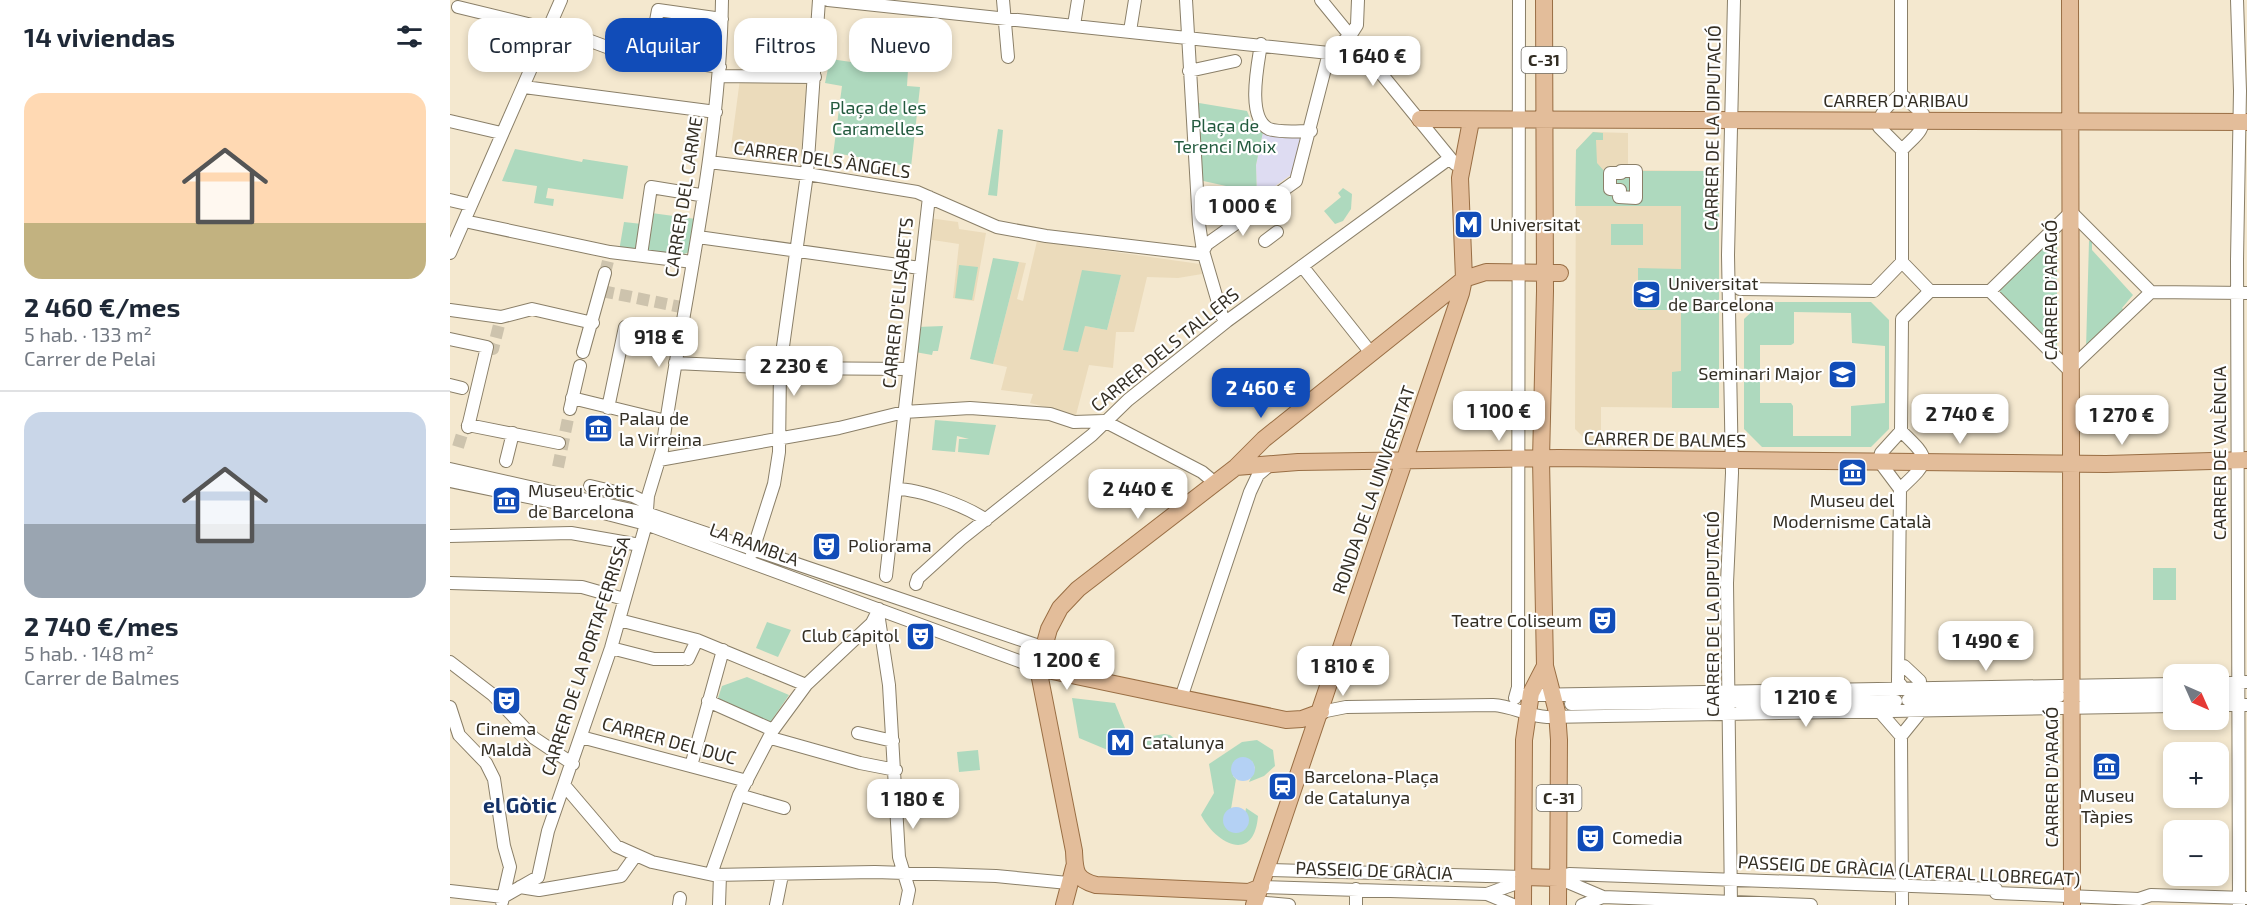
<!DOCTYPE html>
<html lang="es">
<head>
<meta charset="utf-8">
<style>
  body { margin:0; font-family:"Exo 2",sans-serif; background:#f2f2f3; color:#1f2937; height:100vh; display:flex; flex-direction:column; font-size:22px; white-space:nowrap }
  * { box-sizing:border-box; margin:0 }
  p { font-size:20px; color:#747a83 }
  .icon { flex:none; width:33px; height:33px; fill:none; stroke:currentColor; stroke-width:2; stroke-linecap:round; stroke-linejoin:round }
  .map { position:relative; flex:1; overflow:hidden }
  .drawer { display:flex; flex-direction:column; background:#fff; width:450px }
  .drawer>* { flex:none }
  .banner { position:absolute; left:18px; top:18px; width:570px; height:54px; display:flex; gap:12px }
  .needle { width:39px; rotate:135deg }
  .tools { position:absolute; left:1713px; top:664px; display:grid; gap:12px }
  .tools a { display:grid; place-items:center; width:66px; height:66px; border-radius:12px; background:#fff; box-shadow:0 3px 9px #0003; font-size:30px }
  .price { position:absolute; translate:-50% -51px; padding:0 14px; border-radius:12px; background:#fff; color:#222; font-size:20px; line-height:39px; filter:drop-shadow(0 2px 3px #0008) }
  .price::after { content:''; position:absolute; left:50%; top:36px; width:18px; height:14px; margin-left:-9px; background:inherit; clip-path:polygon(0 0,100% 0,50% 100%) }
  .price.active { background:#114cb8; color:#fff }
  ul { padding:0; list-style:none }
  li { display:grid; align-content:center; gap:12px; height:318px; padding:0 24px }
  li+li { border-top:2px solid #e0e1e3 }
  li span { display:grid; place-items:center; height:186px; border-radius:18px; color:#555 }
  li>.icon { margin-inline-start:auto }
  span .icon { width:108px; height:108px; fill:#fffc; stroke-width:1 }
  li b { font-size:26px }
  h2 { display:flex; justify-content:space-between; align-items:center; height:72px; padding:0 24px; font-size:26px }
  .tag { padding:0 21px; border-radius:18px; background:#fff; box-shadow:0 3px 9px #0003; font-size:21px; line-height:54px }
  .tag.active { background:#114cb8; color:#fff }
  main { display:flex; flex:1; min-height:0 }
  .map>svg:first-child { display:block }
  .built { fill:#ebdbbb; fill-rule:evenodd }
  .medical { fill:#dedcf2 }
  .green { fill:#aed9be; fill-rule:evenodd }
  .water { fill:#b4d1f4 }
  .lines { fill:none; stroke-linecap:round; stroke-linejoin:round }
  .minor-tunnel { stroke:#cdc3ad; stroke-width:12; stroke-dasharray:12 6; stroke-linecap:butt }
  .minor-casing { stroke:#8a7f68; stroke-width:14 }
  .major-casing { stroke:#996e44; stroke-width:18 }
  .minor { stroke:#fff; stroke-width:12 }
  .major { stroke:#e3bd9a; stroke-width:16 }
  .labels { text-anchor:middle; stroke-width:4.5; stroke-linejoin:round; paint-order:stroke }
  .shield { fill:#fff; stroke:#706d66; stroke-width:1.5 }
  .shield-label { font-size:16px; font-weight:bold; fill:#332e24 }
  .street-label { font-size:18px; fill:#332e24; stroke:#fff }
  .park-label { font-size:18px; fill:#235a3e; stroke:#fff }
  .poi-label { font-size:18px; fill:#332e24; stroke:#fff; text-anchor:start }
  .quarter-label { font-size:21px; font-weight:bold; fill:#153267; stroke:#fff }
</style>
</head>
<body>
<main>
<section class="drawer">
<h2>14 viviendas<svg class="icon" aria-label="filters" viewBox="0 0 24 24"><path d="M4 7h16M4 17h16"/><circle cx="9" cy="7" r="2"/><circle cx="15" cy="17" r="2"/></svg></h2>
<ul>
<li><span style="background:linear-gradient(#ffd9b3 70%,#c2b280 0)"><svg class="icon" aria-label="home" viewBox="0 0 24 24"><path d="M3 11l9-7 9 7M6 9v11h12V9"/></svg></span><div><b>2 460 €/mes</b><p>5 hab. · 133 m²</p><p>Carrer de Pelai</p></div></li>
<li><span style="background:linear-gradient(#c9d6e8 60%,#9aa5b1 0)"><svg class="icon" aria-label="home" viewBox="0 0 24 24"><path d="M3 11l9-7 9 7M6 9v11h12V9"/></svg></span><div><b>2 740 €/mes</b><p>5 hab. · 148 m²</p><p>Carrer de Balmes</p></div></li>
</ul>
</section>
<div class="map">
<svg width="1797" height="905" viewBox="0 0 1797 905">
  <rect width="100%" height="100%" fill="#f4e8cf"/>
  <path class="built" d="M357 78 351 156 343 159 283 150 281 147 290 79Z
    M1143 132 1178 133V170L1269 171V408L1151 407V446H1142L1125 429 1126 150Z
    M479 218 508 222 509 229 536 233 524 301 503 298 509 244 476 239Z
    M587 241 750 264 752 274 728 278 697 277 684 332H666L663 368 639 365 626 415 580 403 583 394 551 390 557 367 543 364 569 262 576 263 567 299 573 301ZM671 275 657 330 635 326Z"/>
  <path class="medical" d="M813 132 848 134 851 137 842 174 807 199 806 165Z"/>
  <path class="green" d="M380 59 458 70 457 86 470 87 461 167 391 154 390 164 382 163 392 86 375 83Z
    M743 102 797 111 805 130 813 132 806 165 807 199 794 207 790 206 794 190 749 180Z
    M548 129 553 130 547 196 538 195Z
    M1143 132 1153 133V140H1146L1147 163 1156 173 1171 171H1269V408H1222V372L1231 371V310H1188V268L1231 269V206H1125L1126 150Z
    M65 149 132 162 133 159 178 166 173 199 98 188 96 198 104 199 103 206 84 203 87 186 52 181Z
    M893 188 902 194 901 209 893 221 885 224 874 211 891 197 888 193Z
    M194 212 246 219 240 252 231 255 169 251 174 222 192 224Z
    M1161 224H1193V245H1161Z
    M1607 227V355L1550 297V284Z
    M1639 241H1642V250L1683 295 1672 308 1675 311 1636 349Z
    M543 258 569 262 543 364 520 359Z
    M509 265 528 267 522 300 505 298Z
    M632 270 671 275 657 330 635 326 628 352 613 350Z
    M1312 302H1421L1439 320V429L1421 447H1312L1294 429V319ZM1344 312 1401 313 1402 343 1435 346V403L1401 406V436H1343V406L1341 403H1310V345H1341L1344 343Z
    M493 326 488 351H483L482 355 465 352 467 327Z
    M485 420 546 425 539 455 508 452 509 439H519L507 436 505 452 482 450Z
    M1703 568H1726V600H1703Z
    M317 622 341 630 328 657 306 648Z
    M297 677 339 695 319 724 268 698 272 686Z
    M622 698 665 703 677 733 660 751 629 738Z
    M714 734 720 735 725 739 723 744 698 750 691 738Z
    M807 740 823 750 825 766 814 776 799 782 805 768 802 761 783 776 786 779 781 809 776 813 785 832 792 831 796 808 808 816C804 864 766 844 751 815L764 793 759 764 792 742Z
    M528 750 530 770 509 772 507 752Z"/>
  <path class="water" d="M781 769a12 12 0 1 1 24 0a12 12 0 1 1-24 0Z
    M773 820a13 13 0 1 1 26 0a13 13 0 1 1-26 0Z"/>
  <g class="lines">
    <path class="minor-tunnel" d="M155 273 158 261
      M152 291 231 307
      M37 347 43 349 51 317
      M8 447 13 431 18 427
      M108 467 120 409"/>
    <defs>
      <path id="minor" d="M378 0 879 53
        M553 0 558 57
        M736 0 749 224 753 251 772 316 777 321
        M871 0 1005 164
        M1451 0V94C1440 104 1429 111 1429 127L1452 150
        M1787 0 1790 91 1787 260 1789 905
        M8 7 82 25
        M624 25 628 0
        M100 26 173 53 270 67
        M680 31 685 0
        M811 44C808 64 796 118 819 129 830 133 848 131 861 131
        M199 58 208 10 272 19
        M739 71 785 61
        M269 76 365 77
        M74 87 266 112
        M1451 94 1473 114C1475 133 1463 137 1452 150V262L1480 291
        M0 121 51 133
        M259 162 357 174 467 192 547 227 596 236 748 254 753 251
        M1171 171H1186V198L1169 197 1170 190 1160 189V173H1171Z
        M0 200 21 205
        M19 222 160 252 243 262
        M248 237 470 268
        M815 241 827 232
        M753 251 757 244 846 181 879 53 900 36 907 25 908 0
        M0 253 111 0
        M191 255 201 187 250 195
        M852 266 921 353
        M1290 289 1424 291 1452 262
        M1480 291H1540
        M1540 291 1621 212 1701 292
        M1540 291 1619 370 1701 292
        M1701 292 1797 293
        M0 310 51 317 82 309 143 323
        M0 339 37 347 18 427
        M133 352 155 273
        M225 363 330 368 459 369
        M0 385 12 388
        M122 398 216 421
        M158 408 175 327
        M120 409 130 366
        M18 425 109 443
        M209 460 389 428 454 412 520 408 600 414 624 422 654 421 752 472 764 482
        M56 461 63 433
        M0 469 199 514 586 645
        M0 481 142 510 196 524 588 668
        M140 486 183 496 197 503
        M446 489C470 489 516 506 536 520
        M1450 489C1481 460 1481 460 1451 431
        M0 536 121 533 190 545
        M302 553 324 484 329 452 330 368 357 174 369 0
        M436 576 479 197
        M0 583 132 587 174 599
        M466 584 468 578 511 539 642 435 678 400 777 321 1000 158
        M428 613 439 685 449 857 459 890 456 905
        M169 620 247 640 356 685
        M161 648 204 659H233
        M238 659 247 640
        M0 662 43 695 84 738 123 764
        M1449 666H1454L1470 681
        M1768 683 1797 682
        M1451 685 1448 682 1450 489 1429 461 1431 453 1451 431 1452 319 1480 291
        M1768 694H1784
        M1075 695 1724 684
        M1632 696 1724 695
        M731 698 800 492 808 475 821 464
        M1065 698 1068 687 1069 0
        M1458 700 1609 696
        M258 701 323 730
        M1288 702 1446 701
        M1121 704 1275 702
        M1768 705H1797
        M0 707 9 735 36 763 44 779 54 846 60 867 52 902
        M871 712 896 707 1043 705C1062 706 1078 716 1097 717L1724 706
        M1430 712 1451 736
        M408 733 443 741
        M131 737 297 781
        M321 738 410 763 446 770
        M241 766 273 650
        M114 785 166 846 202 862 263 875 425 872 546 876 618 883
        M289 795 334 808
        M818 870 1073 877
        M261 874 289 795 323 730 356 685 422 623 429 609
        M1119 874 1546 889V893L1689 899 1701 895 1796 898
        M1108 878 1153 897 1361 905
        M70 887 89 890 171 876 186 855
        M811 887 1037 894 1063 905
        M0 891 53 897 88 877 98 831 161 648 196 524 198 496 212 450C233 300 270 152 272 0
        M1037 894 1067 883 1073 877
        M805 902 839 905
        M229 905 230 898
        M269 905 270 875
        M326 905 332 875
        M906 905V889
        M1132 905 1153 897
        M1281 905 1277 583 1282 473 1278 255 1284 0
        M1452 905 1451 736 1468 715"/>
      <path id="major" d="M1094 0 1095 291 1091 459 1095 666 1107 712 1109 740 1108 905
        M1620 0 1622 905
        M970 119 1797 122
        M786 467 848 462 1109 458 1656 464 1797 460
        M588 668 836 720 852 719 871 712
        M1073 877 1108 878
        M811 887 799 892 646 885C624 879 625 870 624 851L588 668 599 629 610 608 628 589 786 467 814 439 1014 279 1036 272 1110 273
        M614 905 624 867
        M804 905 1011 293 1014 279 1010 178 1021 121
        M1073 905 1074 740 1081 693 1095 666"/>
    </defs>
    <use href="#minor" class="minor-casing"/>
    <use href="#major" class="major-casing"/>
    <use href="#minor" class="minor"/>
    <use href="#major" class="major"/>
  </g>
  <defs>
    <symbol id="metro-square" viewBox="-11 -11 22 22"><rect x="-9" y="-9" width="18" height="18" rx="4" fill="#114cb8" stroke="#fff"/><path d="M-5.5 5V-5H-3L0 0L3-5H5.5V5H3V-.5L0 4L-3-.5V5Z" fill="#fff"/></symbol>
    <symbol id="university-square" viewBox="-11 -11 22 22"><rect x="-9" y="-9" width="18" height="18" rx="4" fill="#114cb8" stroke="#fff"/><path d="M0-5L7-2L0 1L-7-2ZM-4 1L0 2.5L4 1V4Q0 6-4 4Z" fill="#fff"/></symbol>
    <symbol id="museum-square" viewBox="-11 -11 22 22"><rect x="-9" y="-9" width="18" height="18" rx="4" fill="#114cb8" stroke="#fff"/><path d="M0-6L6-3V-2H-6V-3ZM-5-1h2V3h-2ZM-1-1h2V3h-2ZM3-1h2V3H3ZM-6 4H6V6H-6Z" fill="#fff"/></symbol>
    <symbol id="theatre-square" viewBox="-11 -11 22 22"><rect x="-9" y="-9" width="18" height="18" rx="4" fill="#114cb8" stroke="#fff"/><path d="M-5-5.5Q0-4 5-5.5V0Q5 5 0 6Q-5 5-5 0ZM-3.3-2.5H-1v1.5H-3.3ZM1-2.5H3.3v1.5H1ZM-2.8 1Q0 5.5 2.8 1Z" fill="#fff"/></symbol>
    <symbol id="station-square" viewBox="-11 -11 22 22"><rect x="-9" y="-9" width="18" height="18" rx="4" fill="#114cb8" stroke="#fff"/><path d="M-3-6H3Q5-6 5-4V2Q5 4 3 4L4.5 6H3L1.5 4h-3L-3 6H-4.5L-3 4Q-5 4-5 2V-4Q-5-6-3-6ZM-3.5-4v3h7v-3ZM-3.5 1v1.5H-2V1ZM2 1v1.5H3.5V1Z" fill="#fff"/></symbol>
  </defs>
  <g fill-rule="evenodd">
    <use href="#metro-square" x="1002" y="208" width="33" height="33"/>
    <use href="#university-square" x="1180" y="278" width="33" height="33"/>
    <use href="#university-square" x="1376" y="358" width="33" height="33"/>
    <use href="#museum-square" x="132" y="412" width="33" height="33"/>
    <use href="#museum-square" x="1386" y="456" width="33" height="33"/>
    <use href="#museum-square" x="40" y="484" width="33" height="33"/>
    <use href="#theatre-square" x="360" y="530" width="33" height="33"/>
    <use href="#theatre-square" x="1136" y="604" width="33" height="33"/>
    <use href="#theatre-square" x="454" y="620" width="33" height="33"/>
    <use href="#theatre-square" x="40" y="684" width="33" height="33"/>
    <use href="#metro-square" x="654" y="726" width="33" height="33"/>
    <use href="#museum-square" x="1640" y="750" width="33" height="33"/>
    <use href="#station-square" x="816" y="770" width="33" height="33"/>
    <use href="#theatre-square" x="1124" y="822" width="33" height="33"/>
  </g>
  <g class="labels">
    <g class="shield">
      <rect x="1071.5" y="47" width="45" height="26" rx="4.5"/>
      <rect x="1086.5" y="785" width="45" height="26" rx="4.5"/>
    </g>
    <g class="shield-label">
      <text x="1094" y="66">C-31</text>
      <text x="1109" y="804">C-31</text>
    </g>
    <g class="street-label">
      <text x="1446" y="107">CARRER D'ARIBAU</text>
      <text transform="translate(1263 128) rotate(-89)" y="6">CARRER DE LA DIPUTACIÓ</text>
      <text transform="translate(372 160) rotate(8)" y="6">CARRER DELS ÀNGELS</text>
      <text transform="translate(234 197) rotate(-81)" y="6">CARRER DEL CARME</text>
      <text transform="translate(1601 290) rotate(-90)" y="6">CARRER D'ARAGÓ</text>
      <text transform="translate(448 303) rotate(-84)" y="6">CARRER D'ELISABETS</text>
      <text transform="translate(715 350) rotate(-39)" y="6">CARRER DELS TALLERS</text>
      <text transform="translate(1215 440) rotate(1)" y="6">CARRER DE BALMES</text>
      <text transform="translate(1770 453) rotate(-90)" y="6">CARRER DE VALÈNCIA</text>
      <text transform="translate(924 490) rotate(-71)" y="6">RONDA DE LA UNIVERSITAT</text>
      <text transform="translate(304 545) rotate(20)" y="6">LA RAMBLA</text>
      <text transform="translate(1263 614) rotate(-90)" y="6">CARRER DE LA DIPUTACIÓ</text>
      <text transform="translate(136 656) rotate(-72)" y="6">CARRER DE LA PORTAFERRISSA</text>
      <text transform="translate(219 741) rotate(15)" y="6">CARRER DEL DUC</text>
      <text transform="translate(1602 777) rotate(-90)" y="6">CARRER D'ARAGÓ</text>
      <text transform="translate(924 871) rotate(2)" y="6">PASSEIG DE GRÀCIA</text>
      <text transform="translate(1459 871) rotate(3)" y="6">PASSEIG DE GRÀCIA (LATERAL LLOBREGAT)</text>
    </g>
    <g class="park-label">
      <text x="428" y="114">Plaça de les<tspan x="428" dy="21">Caramelles</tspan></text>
      <text x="775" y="132">Plaça de<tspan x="775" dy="21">Terenci Moix</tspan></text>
    </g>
    <g class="poi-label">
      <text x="1040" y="231">Universitat</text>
      <text x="1218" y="290">Universitat<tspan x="1218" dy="21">de Barcelona</tspan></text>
      <text x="1372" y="380" text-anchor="end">Seminari Major</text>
      <text x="169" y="425">Palau de<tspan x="169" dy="21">la Virreina</tspan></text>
      <text x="78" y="497">Museu Eròtic<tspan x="78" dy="21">de Barcelona</tspan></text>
      <text x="1402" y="507" text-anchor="middle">Museu del<tspan x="1402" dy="21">Modernisme Català</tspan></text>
      <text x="398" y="552">Poliorama</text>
      <text x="1132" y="627" text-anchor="end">Teatre Coliseum</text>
      <text x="449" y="642" text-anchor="end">Club Capitol</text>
      <text x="56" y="735" text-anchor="middle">Cinema<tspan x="56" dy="21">Maldà</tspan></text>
      <text x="692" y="749">Catalunya</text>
      <text x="854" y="783">Barcelona-Plaça<tspan x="854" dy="21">de Catalunya</tspan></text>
      <text x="1657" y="802" text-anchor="middle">Museu<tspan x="1657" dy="21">Tàpies</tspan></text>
      <text x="1162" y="844">Comedia</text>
    </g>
    <g class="quarter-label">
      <text x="70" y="813">el Gòtic</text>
    </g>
  </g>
</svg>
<div class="tools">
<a><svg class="needle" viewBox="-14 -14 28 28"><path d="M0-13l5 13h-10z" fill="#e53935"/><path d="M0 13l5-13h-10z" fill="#747a83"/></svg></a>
<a>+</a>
<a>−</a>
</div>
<b class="price" style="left:923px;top:87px">1 640 €</b>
<b class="price" style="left:793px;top:237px">1 000 €</b>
<b class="price" style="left:209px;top:368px">918 €</b>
<b class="price" style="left:344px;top:397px">2 230 €</b>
<b class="price active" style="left:811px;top:419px">2 460 €</b>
<b class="price" style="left:1049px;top:442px">1 100 €</b>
<b class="price" style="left:1510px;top:445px">2 740 €</b>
<b class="price" style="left:1672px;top:446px">1 270 €</b>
<b class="price" style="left:688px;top:520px">2 440 €</b>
<b class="price" style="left:1536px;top:672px">1 490 €</b>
<b class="price" style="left:617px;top:691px">1 200 €</b>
<b class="price" style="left:893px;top:697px">1 810 €</b>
<b class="price" style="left:1356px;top:728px">1 210 €</b>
<b class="price" style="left:463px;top:830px">1 180 €</b>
<div class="banner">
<a class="tag">Comprar</a>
<a class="tag active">Alquilar</a>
<a class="tag">Filtros</a>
<a class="tag">Nuevo</a>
</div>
</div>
</main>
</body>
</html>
